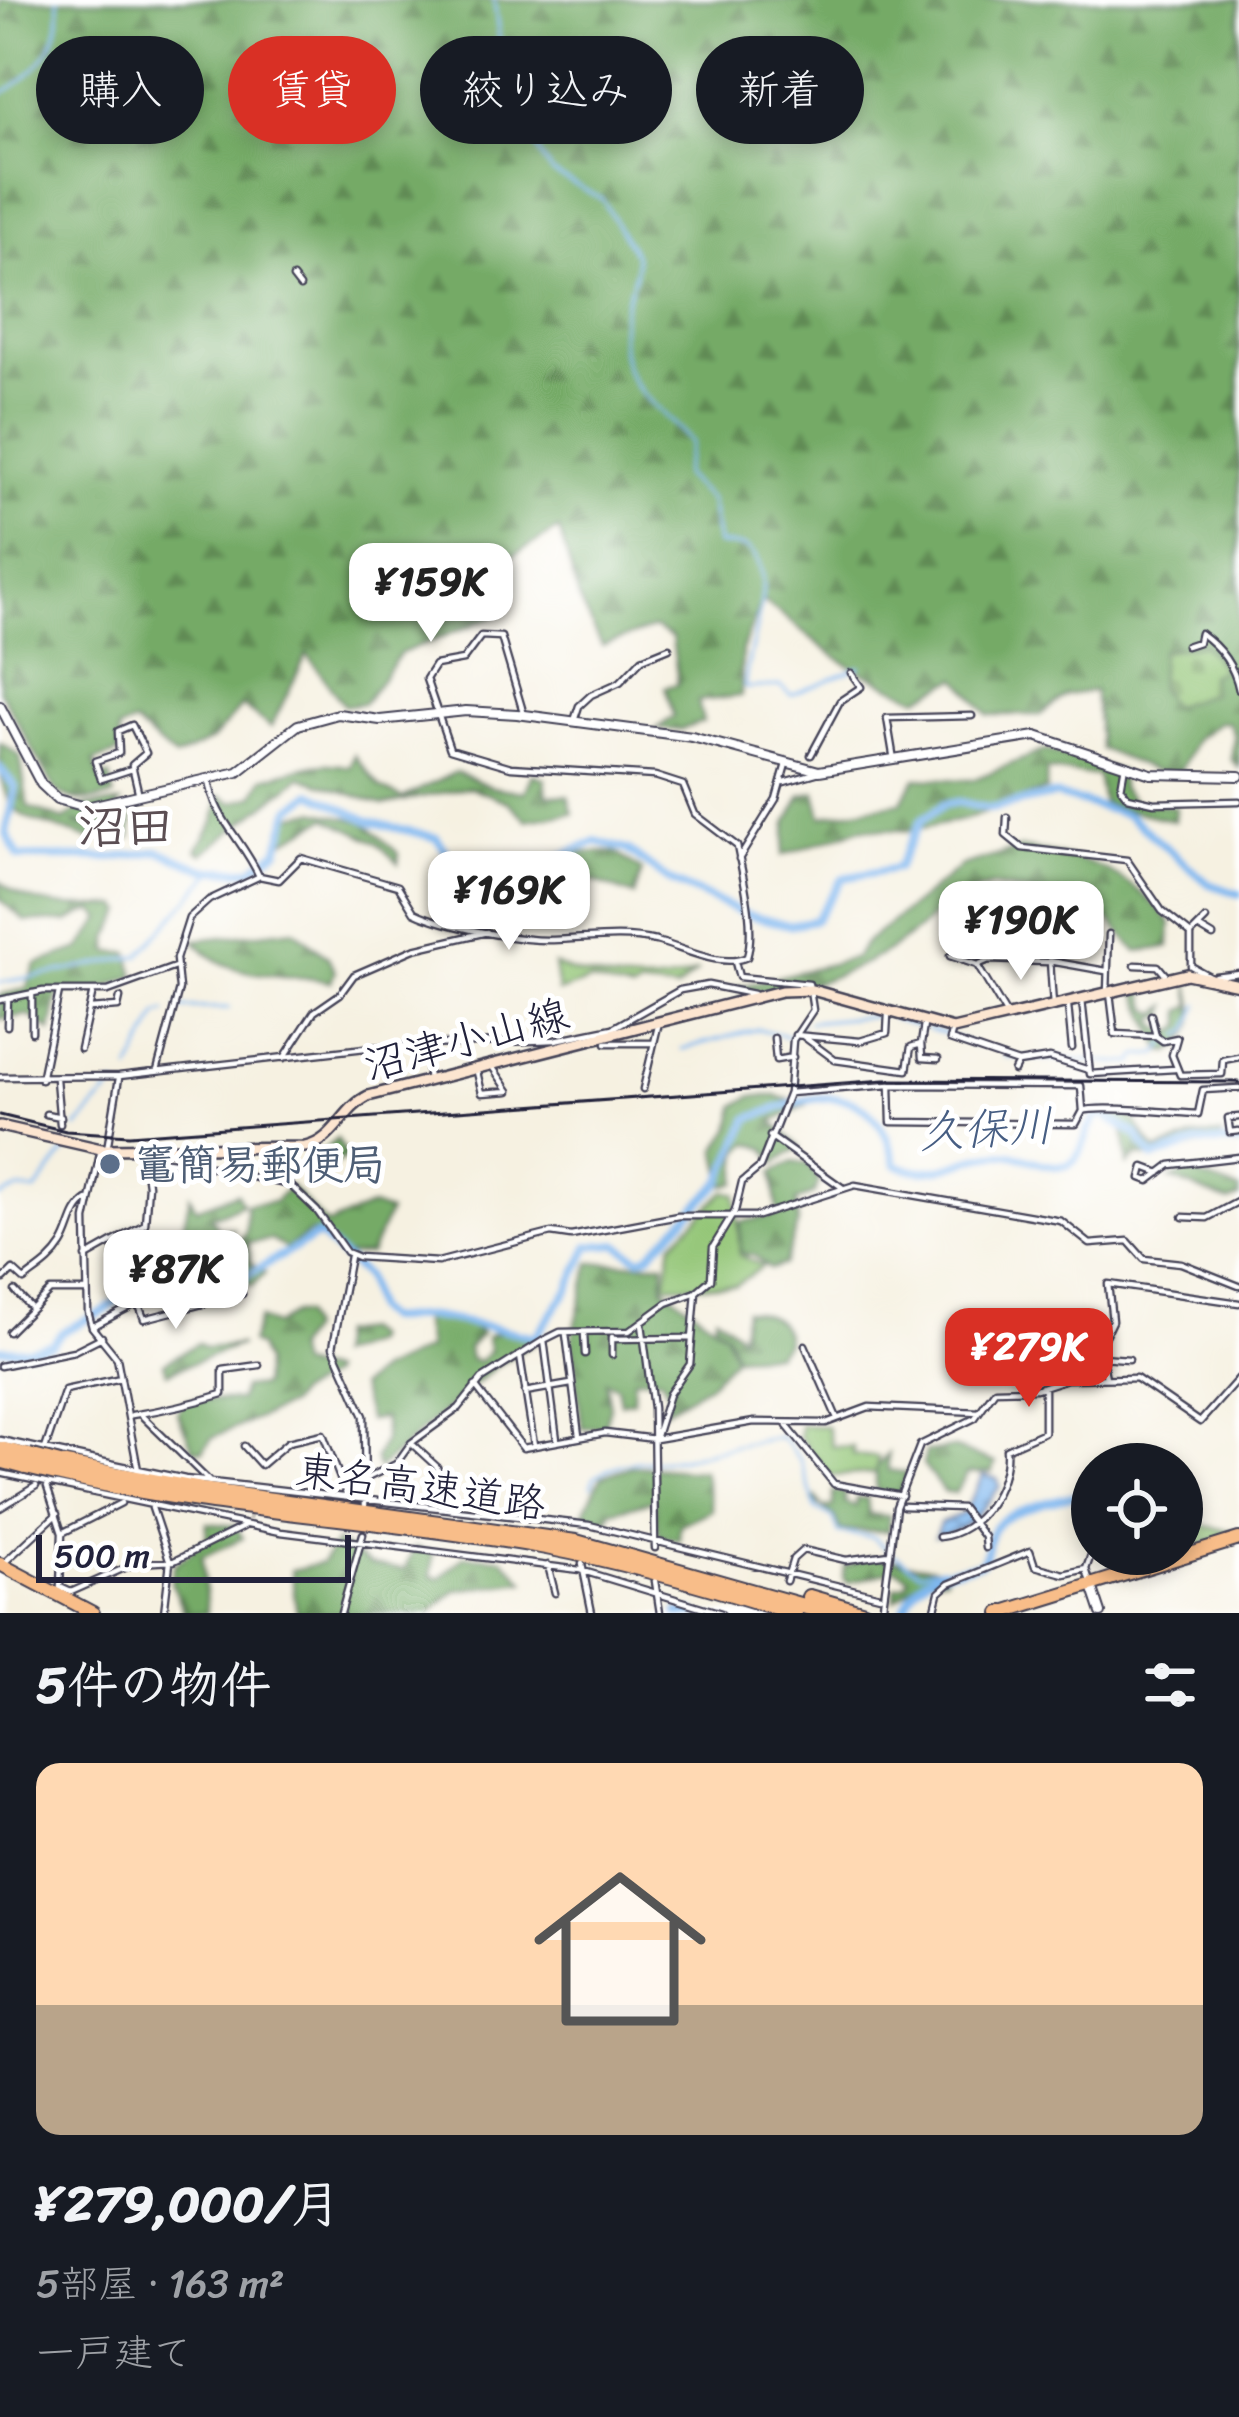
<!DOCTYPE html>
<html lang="ja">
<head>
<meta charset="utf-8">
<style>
  body { margin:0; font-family:Sriracha,"Klee One",sans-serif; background:#20242c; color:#f1f3f6; height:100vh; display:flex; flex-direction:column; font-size:45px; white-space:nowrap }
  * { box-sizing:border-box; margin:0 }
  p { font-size:39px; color:#9ea1a6 }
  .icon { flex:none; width:66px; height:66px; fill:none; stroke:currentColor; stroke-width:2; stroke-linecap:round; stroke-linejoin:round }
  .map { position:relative; height:1613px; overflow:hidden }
  .panel { display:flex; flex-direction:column; background:#171b24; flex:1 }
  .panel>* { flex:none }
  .top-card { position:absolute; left:36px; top:36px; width:1167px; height:108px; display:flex; gap:24px }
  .tools { position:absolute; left:1071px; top:1443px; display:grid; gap:24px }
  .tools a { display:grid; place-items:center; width:132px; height:132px; border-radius:50%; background:#171b24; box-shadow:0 6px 18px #0003; font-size:60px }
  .scale { position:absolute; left:36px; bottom:30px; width:315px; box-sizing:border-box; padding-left:12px; border:6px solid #22223b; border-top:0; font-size:33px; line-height:42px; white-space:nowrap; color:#22223b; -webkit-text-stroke:9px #fff; paint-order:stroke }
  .price { position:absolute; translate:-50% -102px; padding:0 27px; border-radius:24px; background:#fff; color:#222; font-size:39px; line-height:78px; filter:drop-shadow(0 3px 6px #0008) }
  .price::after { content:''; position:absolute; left:50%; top:72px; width:36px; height:27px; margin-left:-18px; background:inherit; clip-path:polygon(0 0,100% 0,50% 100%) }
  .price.current { background:#d93025; color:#fff }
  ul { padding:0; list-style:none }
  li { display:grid; align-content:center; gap:24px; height:636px; padding:0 36px }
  li span { display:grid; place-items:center; height:372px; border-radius:24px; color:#555 }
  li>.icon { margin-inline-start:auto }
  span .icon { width:216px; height:216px; fill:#fffc; stroke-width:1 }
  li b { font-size:51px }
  h2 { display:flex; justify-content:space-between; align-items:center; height:144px; padding:0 36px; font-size:51px }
  .tag { padding:0 42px; border-radius:54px; background:#171b24; box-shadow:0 6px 18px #0003; font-size:42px; line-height:108px }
  .tag.current { background:#d93025; color:#fff }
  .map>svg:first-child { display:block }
  .green { fill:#92c575; stroke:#5a7458; stroke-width:3 }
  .forest { fill:url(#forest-firs); stroke:#4c6650; stroke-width:3 }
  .cemetery { fill:url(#cemetery-stones); stroke:#5a7458; stroke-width:3 }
  .water { fill:url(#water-ripples); stroke:#506c95; stroke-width:3 }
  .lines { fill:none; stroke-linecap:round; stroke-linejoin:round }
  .stream { stroke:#7fb7ef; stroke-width:3 }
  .river { stroke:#7fb7ef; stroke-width:8 }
  .minor-tunnel { stroke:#ccc8c0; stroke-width:4.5; stroke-dasharray:4.5 2; stroke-linecap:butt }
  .minor-casing { stroke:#424154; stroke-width:9 }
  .tertiary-casing { stroke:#424154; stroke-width:12 }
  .secondary-casing { stroke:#424154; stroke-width:14 }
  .trunk-casing { stroke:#424154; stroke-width:16 }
  .motorway-casing { stroke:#424154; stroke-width:18 }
  .minor { stroke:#fff; stroke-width:4.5 }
  .tertiary { stroke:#fff; stroke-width:8 }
  .secondary { stroke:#fce5d0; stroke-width:9 }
  .trunk { stroke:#f8bd89; stroke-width:12 }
  .motorway { stroke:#f8bd89; stroke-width:14 }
  .rail { stroke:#22223b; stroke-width:3 }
  .motorway-bridge-casing { stroke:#424154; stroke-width:18; stroke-linecap:butt }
  .motorway-bridge { stroke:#f8bd89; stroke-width:14 }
  .service-dot { fill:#5c6f8a; stroke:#fff; stroke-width:4.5 }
  .labels { text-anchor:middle; stroke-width:10; stroke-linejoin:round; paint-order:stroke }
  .street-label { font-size:42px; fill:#22223b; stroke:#fff }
  .service-label { font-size:42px; font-weight:bold; fill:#4e5e75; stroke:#fff; text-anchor:start }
  .water-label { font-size:45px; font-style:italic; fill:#475e83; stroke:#fff }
  .quarter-label { font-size:48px; font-weight:bold; fill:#5b4e53; stroke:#fff }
</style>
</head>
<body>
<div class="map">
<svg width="1239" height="1613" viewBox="0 0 1239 1613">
  <defs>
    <pattern id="forest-firs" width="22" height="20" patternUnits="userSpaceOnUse" patternTransform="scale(3)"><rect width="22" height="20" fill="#75aa66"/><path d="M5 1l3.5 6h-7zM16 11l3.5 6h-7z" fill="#608a55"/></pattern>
    <pattern id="cemetery-stones" width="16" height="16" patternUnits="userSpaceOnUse" patternTransform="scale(3)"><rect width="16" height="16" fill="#92c575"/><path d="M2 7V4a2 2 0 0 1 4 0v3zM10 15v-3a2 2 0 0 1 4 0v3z" fill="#77a061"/></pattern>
    <pattern id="water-ripples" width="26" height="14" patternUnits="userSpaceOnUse" patternTransform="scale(3)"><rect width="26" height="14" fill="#7fb7ef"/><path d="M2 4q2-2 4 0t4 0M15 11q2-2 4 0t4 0" fill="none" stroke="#6894c3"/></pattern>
  </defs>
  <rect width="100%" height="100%" fill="#fff"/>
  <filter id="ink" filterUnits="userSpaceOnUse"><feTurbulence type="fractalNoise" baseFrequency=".00833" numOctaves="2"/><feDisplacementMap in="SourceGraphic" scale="24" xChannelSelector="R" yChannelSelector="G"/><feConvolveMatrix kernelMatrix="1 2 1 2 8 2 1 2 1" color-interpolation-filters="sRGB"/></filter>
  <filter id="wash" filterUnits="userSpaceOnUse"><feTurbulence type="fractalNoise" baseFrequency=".004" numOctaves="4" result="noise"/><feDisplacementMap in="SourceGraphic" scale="48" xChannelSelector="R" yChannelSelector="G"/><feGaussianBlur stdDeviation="2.7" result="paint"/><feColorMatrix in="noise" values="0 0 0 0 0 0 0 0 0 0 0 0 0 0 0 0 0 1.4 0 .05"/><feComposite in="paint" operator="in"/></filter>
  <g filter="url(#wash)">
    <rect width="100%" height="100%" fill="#f6f1e1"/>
    <path class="green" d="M554 965C591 981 660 992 698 971L676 990 641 987 632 992 590 981 558 992Z
      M725 1191 736 1194 740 1256 763 1266 736 1285H665L672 1243Z
      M800 1425 827 1426 832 1446 853 1447V1455L878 1457 876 1473 831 1476 799 1437Z
      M1182 1522 1239 1532 1182 1551Z"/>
    <path class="forest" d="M0 0H1239V768L1231 759 1234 736 1229 723 1219 722 1196 739 1179 773 1154 771 1100 749 1094 691 1066 695 1040 715H988L958 678 918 698C892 686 863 675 839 659 811 640 788 617 762 601L742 650 741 696 698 701 703 722 680 730 657 729 674 716 665 687 678 684 672 638 654 628 602 646 579 599 559 529 495 566V616L401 653 364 703 344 706 307 654 271 727 242 706 212 740 175 758 134 724 119 730V753L94 762 100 778 110 776 114 796C92 802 76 805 56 791L0 691Z
      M0 742 20 756 28 807 64 820 82 807 121 803 113 814 132 818 131 838 102 839 98 832 109 825 73 823 95 832 91 840C19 813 0 826 0 742Z
      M1045 750 1120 771 1121 788 1134 801 1176 807 1174 821 1103 804 1097 776 1047 770 1046 790 967 819 912 831 862 828 783 855 787 823 802 795 816 792 822 816 901 802 916 778 972 780Z
      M354 755 380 787 402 798 456 772 492 787 525 792 533 774 545 779 547 795 568 796 573 813 527 820 508 802 470 787 383 805 301 777 203 854 197 850 215 820 220 795 232 802 254 796 263 778C294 771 317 758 350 767Z
      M314 811 363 821 399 854 398 863 376 842 327 818 279 844 289 816Z
      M1022 848C1086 857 1129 872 1171 923L1169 947 1137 952 1103 913 1073 910 1052 897 992 886 945 901C914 950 792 1007 737 987L855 958 863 945 961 866Z
      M615 852 642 871 634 896 555 867C517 895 479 900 432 892L483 886 563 853Z
      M0 881C31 910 78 907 119 906L124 912 109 938 110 952 129 953 135 976 98 990H59L51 1031 28 1015 0 1019V995L26 989 36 964 80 949 102 918 92 910 68 922 25 921 0 899Z
      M294 929 328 957 335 971 331 982C284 971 227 984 195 940Z
      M1189 982C1197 1012 1200 1032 1170 1052L1162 1051 1137 992 1143 986 1150 1010 1159 1013 1168 1006 1166 1015 1154 1019 1159 1028 1176 1031 1183 1026 1182 1011 1192 1006Z
      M752 1096H777L805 1105 773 1122 799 1147 776 1163 766 1149 750 1143 740 1152 737 1183 725 1185 717 1149 731 1129 736 1106Z
      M1101 1110 1131 1116 1156 1151 1195 1137 1220 1135 1222 1140 1153 1158 1137 1156 1128 1165 1124 1131Z
      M337 1139 348 1157 319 1173V1179L310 1173 313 1158Z
      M793 1162 807 1164 819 1182 814 1193 796 1202 798 1223 784 1264 770 1269 755 1256 740 1253V1222L778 1215 773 1172Z
      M1190 1173 1239 1190V1198L1229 1202 1170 1179Z
      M290 1186 327 1225 372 1206 389 1212 370 1254 345 1256 320 1234 309 1233 286 1249 271 1240 248 1243 250 1263 265 1273 253 1286 241 1283 234 1250 246 1231V1204L274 1202Z
      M237 1193 242 1204 211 1217 218 1229H233L223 1250C204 1248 183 1257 167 1250L182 1231 190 1196 196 1208Z
      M590 1263H664L663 1287 725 1333 734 1357 708 1385 665 1410 669 1394 661 1378H634L633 1400 620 1403 617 1386 606 1381 610 1407 604 1427 582 1428 572 1340Z
      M745 1310C766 1313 785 1318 786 1342L775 1354 735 1356 727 1334 714 1323 716 1315 740 1335Z
      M293 1314H303L308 1330 294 1349 298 1366 330 1372 328 1377 296 1395 289 1405 212 1438 203 1451 193 1449 177 1412 186 1400H239L243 1388 262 1386 264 1363 258 1347 250 1343 259 1319 275 1325Z
      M427 1316 477 1326 481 1334 468 1348 470 1359 479 1361 490 1351 486 1337C506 1328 518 1328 535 1342L496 1366 378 1469 375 1459 384 1440V1418L368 1420 359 1387 379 1371 427 1349 422 1320Z
      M362 1330 373 1338 371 1343 335 1356 338 1333Z
      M198 1343 205 1348 240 1345 167 1373 164 1363Z
      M953 1448 996 1463 992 1472 968 1473 955 1493 943 1491 923 1465 926 1452Z
      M888 1454V1470L909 1473 899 1494 876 1491V1468Z
      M631 1466 703 1471 712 1510 680 1525 679 1540 659 1536 654 1500 612 1511 608 1522 584 1512 601 1477Z
      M833 1492 845 1493V1503L856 1506 857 1498H867L869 1514 889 1516 888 1531H841L835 1517 813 1501 816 1497 822 1507H833Z
      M207 1523 235 1526 243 1538 202 1557 207 1613H184L171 1582 174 1565 206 1539Z
      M336 1542 371 1565 404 1570 415 1547 433 1553 431 1576 440 1578 464 1556 503 1558 525 1581 456 1590 429 1613H297L291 1570 322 1563Z
      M872 1557 943 1569 945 1577 919 1581 895 1600V1587L906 1584 909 1577 896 1569 847 1583 843 1578 845 1567Z"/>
    <path class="cemetery" d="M1203 644 1222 669 1210 675 1212 693 1171 707 1159 688 1161 651Z"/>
    <path class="water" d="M983 1475 997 1479 1000 1486C982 1511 967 1531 935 1536L940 1523 964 1513Z"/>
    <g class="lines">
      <path class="stream" d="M494 0 508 102 551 172 602 199 635 255C640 274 627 290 624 309 610 386 650 394 691 442L683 475 710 500 718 544C726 547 737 544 746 548 784 570 744 653 745 688L780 686 791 695 860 667
        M0 95C35 74 65 45 58 0
        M0 982C48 976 92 965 139 956L213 871
        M177 1008H229
        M892 1018 922 1027
        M809 1022 881 1015
        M927 1029 948 1034
        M1181 1035 1189 1031 1199 1005
        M954 1037 974 1046
        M682 1049 758 1029 791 1037 801 1023
        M1005 1057 1134 1063 1138 1056 1158 1054 1167 1042
        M130 1071 158 1015 166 1012
        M77 1128 115 1085
        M0 1197 19 1189 36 1191 68 1148
        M592 1486 594 1477C636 1452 646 1467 686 1457 719 1449 748 1442 781 1437L801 1461 816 1509 833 1518 839 1533 872 1537 887 1549
        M893 1554 920 1572 942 1567"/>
      <path class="river" d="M0 768 15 787 6 834 19 857 112 858 159 851 207 870H251L278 850 290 810 312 793 369 821 437 838 469 885 509 869 542 865 596 841 628 850 668 880 747 915 789 925 815 920 843 878 897 868 921 821 943 805 958 802 990 809 1054 795 1128 815 1209 884 1239 894
        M0 1349 28 1350 52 1344 62 1332 106 1310 154 1274 203 1270 244 1277 318 1235 365 1276 374 1310 385 1319C401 1321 418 1314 433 1317 468 1323 501 1329 535 1337L569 1289 589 1246 617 1244 639 1258 649 1255 721 1182 749 1119C815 1093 873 1075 896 1164 934 1184 964 1154 1002 1154 1026 1154 1043 1170 1069 1165 1088 1152 1083 1126 1102 1114L1137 1135 1153 1158 1198 1143H1239
        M905 1608C921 1566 944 1573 981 1563 989 1552 987 1539 994 1528 1006 1510 1071 1494 1092 1494
        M678 1613H694"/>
    </g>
  </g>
  <g filter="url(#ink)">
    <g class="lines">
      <path class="minor-tunnel" d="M249 1520 252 1508"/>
      <defs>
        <path id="minor" d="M293 278 300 287
          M1186 646 1198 642 1200 633C1220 647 1234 666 1239 690
          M574 721 579 706 591 695 620 682 642 659 669 648
          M811 755 840 701 861 687 851 673
          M894 760 887 718 972 716
          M1125 765 1121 788 1128 797 1154 803 1239 801
          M132 769 101 779 95 761 119 753 118 731 132 725 146 753 132 765 139 795
          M209 779C213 817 243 840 259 876L279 880 301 858 398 886 414 912C445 927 519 941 553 940 587 939 622 933 656 941 683 948 721 969 747 957 756 926 743 878 737 846L695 814 683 785 655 776 511 767 450 749 426 679 435 665 463 660 481 636 501 637 524 715
          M784 782 823 771
          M1007 817 1006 835 1022 848 1127 860 1162 911 1191 934
          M739 859 776 799 786 764
          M1206 919 1191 934V966L1209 976
          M1198 927 1213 936
          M950 956 977 965 1008 1017
          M977 965 989 960 1048 962
          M1135 965 1158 966 1168 978
          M1215 976 1239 973
          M1107 993 1109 934
          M1110 993 1115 1034 1156 1036
          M0 1000 43 991H108L175 967
          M1082 1000 1090 1074 1175 1069
          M1053 1006 1050 961 1106 971
          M1068 1006 1072 1048
          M90 1009 118 1007 120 998
          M1151 1015 1156 1036 1163 1041 1177 1038 1172 1055 1180 1075 1222 1074 1223 1060 1239 1057
          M7 1026 8 998
          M953 1029 950 1040 1018 1063
          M32 1032V993
          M795 1035 860 1041 887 1033 888 1014
          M804 1037 835 1060 907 1070 911 1047 921 1044 924 1025
          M774 1038 776 1060 793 1057
          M606 1043H653
          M921 1044 922 1058 938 1059
          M425 1045 429 1081
          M80 1049 93 991
          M284 1058 314 1012 340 994 354 975 414 949 487 932
          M493 1068 509 1091
          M157 1071 179 989 176 959 189 918 209 900 258 877
          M1014 1071 1018 1063 1050 1058 1089 1070
          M477 1072 482 1093 509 1091
          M0 1077 119 1076 374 1047 555 1040 613 1028 680 990 708 985 753 994
          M56 1079 60 1124
          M41 1080 59 992
          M890 1085 891 1122 1076 1124 1083 1111C1097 1105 1176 1113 1198 1114L1203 1090 1239 1088
          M643 1089 659 1022
          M789 1093 890 1085 1081 1086 1083 1111
          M46 1114 61 1117
          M1239 1117 1228 1118 1230 1132 1239 1131
          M770 1136 843 1188
          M101 1149 86 1220 88 1312 92 1327 117 1358 138 1470
          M107 1149 119 1078
          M225 1149 228 1172 290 1185 317 1211 346 1252 358 1257 438 1262 551 1233 571 1236 678 1216H758L855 1185 1061 1221 1090 1244 1128 1241 1144 1259 1181 1263 1239 1286
          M144 1158 225 1169
          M1160 1173 1144 1167 1141 1178 1149 1181 1170 1165 1239 1157
          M1183 1217 1207 1218 1239 1201
          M350 1256 333 1347 364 1416 365 1505
          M86 1257 145 1224 148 1185 143 1149
          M4 1279 13 1270 24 1280C38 1269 52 1261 62 1245 72 1230 71 1211 87 1200
          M15 1291 31 1308
          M139 1305 144 1319 242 1294
          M642 1324 653 1408 655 1548
          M92 1327 166 1288 212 1284 219 1298
          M9 1332 50 1291H86
          M584 1332 585 1354
          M566 1334 579 1436
          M612 1339 690 1338
          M544 1340 557 1440
          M805 1345 837 1418
          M612 1355V1337
          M520 1356 534 1445
          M1101 1357 1129 1359
          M0 1366 74 1351 102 1337
          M1106 1378 1100 1346 1112 1321 1108 1284 1239 1303
          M475 1386 523 1448 605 1433 655 1439 754 1422 826 1423 869 1407 979 1412
          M525 1392 571 1384
          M140 1414 209 1481
          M132 1415C164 1410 191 1404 223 1394V1370L259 1365
          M787 1426 834 1484 902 1496
          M655 1439 669 1394 690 1364 696 1292 711 1279 713 1247 735 1211 742 1182 760 1167 789 1093 793 1040 813 1010 809 984 739 977 735 962
          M0 1440 185 1479 589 1525 880 1596
          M411 1443 437 1467 443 1488
          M244 1446 261 1465 288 1442 323 1434 346 1494
          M44 1452 65 1390 121 1378
          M0 1473 281 1532 580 1570 721 1613
          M363 1480 396 1464 411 1443 459 1408 482 1379 544 1340 560 1332 629 1331 667 1303 694 1293
          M47 1487 62 1533 60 1587
          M903 1506 962 1508 984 1537 985 1548
          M0 1508 36 1486
          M152 1508 170 1562 164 1613
          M62 1533 121 1503
          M939 1537C980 1533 1009 1486 1006 1449L1044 1432V1387
          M5 1562 57 1514
          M582 1564 592 1613
          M548 1565 555 1593
          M655 1581 660 1613
          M786 1581 793 1559 803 1550 846 1560 890 1554
          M1091 1585 1086 1569 1092 1552
          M60 1587 71 1592 136 1563 174 1561 243 1527
          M341 1613 363 1534
          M882 1613 896 1507 920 1445 975 1418 995 1390 1036 1389 1067 1379 1136 1378 1200 1422 1239 1378
          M934 1613 939 1593 949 1584 1030 1551 1035 1566 1064 1574 1086 1569"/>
        <path id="tertiary" d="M0 706 41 784 57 799 86 807 238 772 298 725 338 714 380 720 466 711 517 714 692 737 819 771 1036 736 1151 774 1239 776
          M1092 1586 1101 1613"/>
        <path id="secondary" d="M0 1126 101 1149 305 1147C335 1141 342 1109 368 1096L781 991 812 990 953 1029 1187 974 1239 985"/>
        <path id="trunk" d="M0 1564 93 1613
          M1000 1613 1239 1539"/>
        <path id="motorway" d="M0 1449 29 1456
          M0 1460 26 1467
          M60 1464 201 1490 576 1542 828 1613
          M56 1474C218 1511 383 1518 546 1547 630 1563 712 1587 794 1613
          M809 1597 864 1613"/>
      </defs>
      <use href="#minor" class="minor-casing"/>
      <use href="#tertiary" class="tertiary-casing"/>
      <use href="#secondary" class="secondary-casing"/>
      <use href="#trunk" class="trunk-casing"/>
      <use href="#motorway" class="motorway-casing"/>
      <use href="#minor" class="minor"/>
      <use href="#tertiary" class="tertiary"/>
      <use href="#secondary" class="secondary"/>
      <use href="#trunk" class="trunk"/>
      <use href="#motorway" class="motorway"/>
      <path class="rail" d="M0 1115 66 1131 129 1135 885 1080 1239 1082"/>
      <defs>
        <path id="motorway-bridge" d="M29 1456 60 1464
          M26 1467 56 1474"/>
      </defs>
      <use href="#motorway-bridge" class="motorway-bridge-casing"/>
      <use href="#motorway-bridge" class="motorway-bridge"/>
    </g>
  </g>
  <circle class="service-dot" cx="110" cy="1164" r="12"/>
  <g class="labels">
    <g class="street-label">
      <text transform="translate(466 1039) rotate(-15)" y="15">沼津小山線</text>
      <text transform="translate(421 1486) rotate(8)" y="15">東名高速道路</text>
    </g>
    <g class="service-label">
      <text x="134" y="1179">竃簡易郵便局</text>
    </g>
    <g class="water-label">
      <text transform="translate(986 1128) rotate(-3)" y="16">久保川</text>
    </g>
    <g class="quarter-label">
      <text x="126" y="843">沼田</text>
    </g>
  </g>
</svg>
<div class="tools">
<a><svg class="icon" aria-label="locate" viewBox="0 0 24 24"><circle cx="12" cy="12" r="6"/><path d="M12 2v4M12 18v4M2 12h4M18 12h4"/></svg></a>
</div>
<div class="scale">500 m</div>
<b class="price" style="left:431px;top:645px">¥159K</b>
<b class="price" style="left:509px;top:953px">¥169K</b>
<b class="price" style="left:1021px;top:983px">¥190K</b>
<b class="price" style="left:176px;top:1332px">¥87K</b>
<b class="price current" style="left:1029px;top:1410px">¥279K</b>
<div class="top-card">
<a class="tag">購入</a>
<a class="tag current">賃貸</a>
<a class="tag">絞り込み</a>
<a class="tag">新着</a>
</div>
</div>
<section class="panel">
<h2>5件の物件<svg class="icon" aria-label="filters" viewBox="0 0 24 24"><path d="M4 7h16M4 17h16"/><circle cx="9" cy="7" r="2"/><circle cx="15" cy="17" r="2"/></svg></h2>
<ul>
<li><span style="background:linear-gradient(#ffd9b3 65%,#b9a48a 0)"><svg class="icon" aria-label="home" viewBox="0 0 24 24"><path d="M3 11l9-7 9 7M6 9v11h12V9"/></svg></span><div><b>¥279,000/月</b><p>5部屋 · 163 m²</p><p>一戸建て</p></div></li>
</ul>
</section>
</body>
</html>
